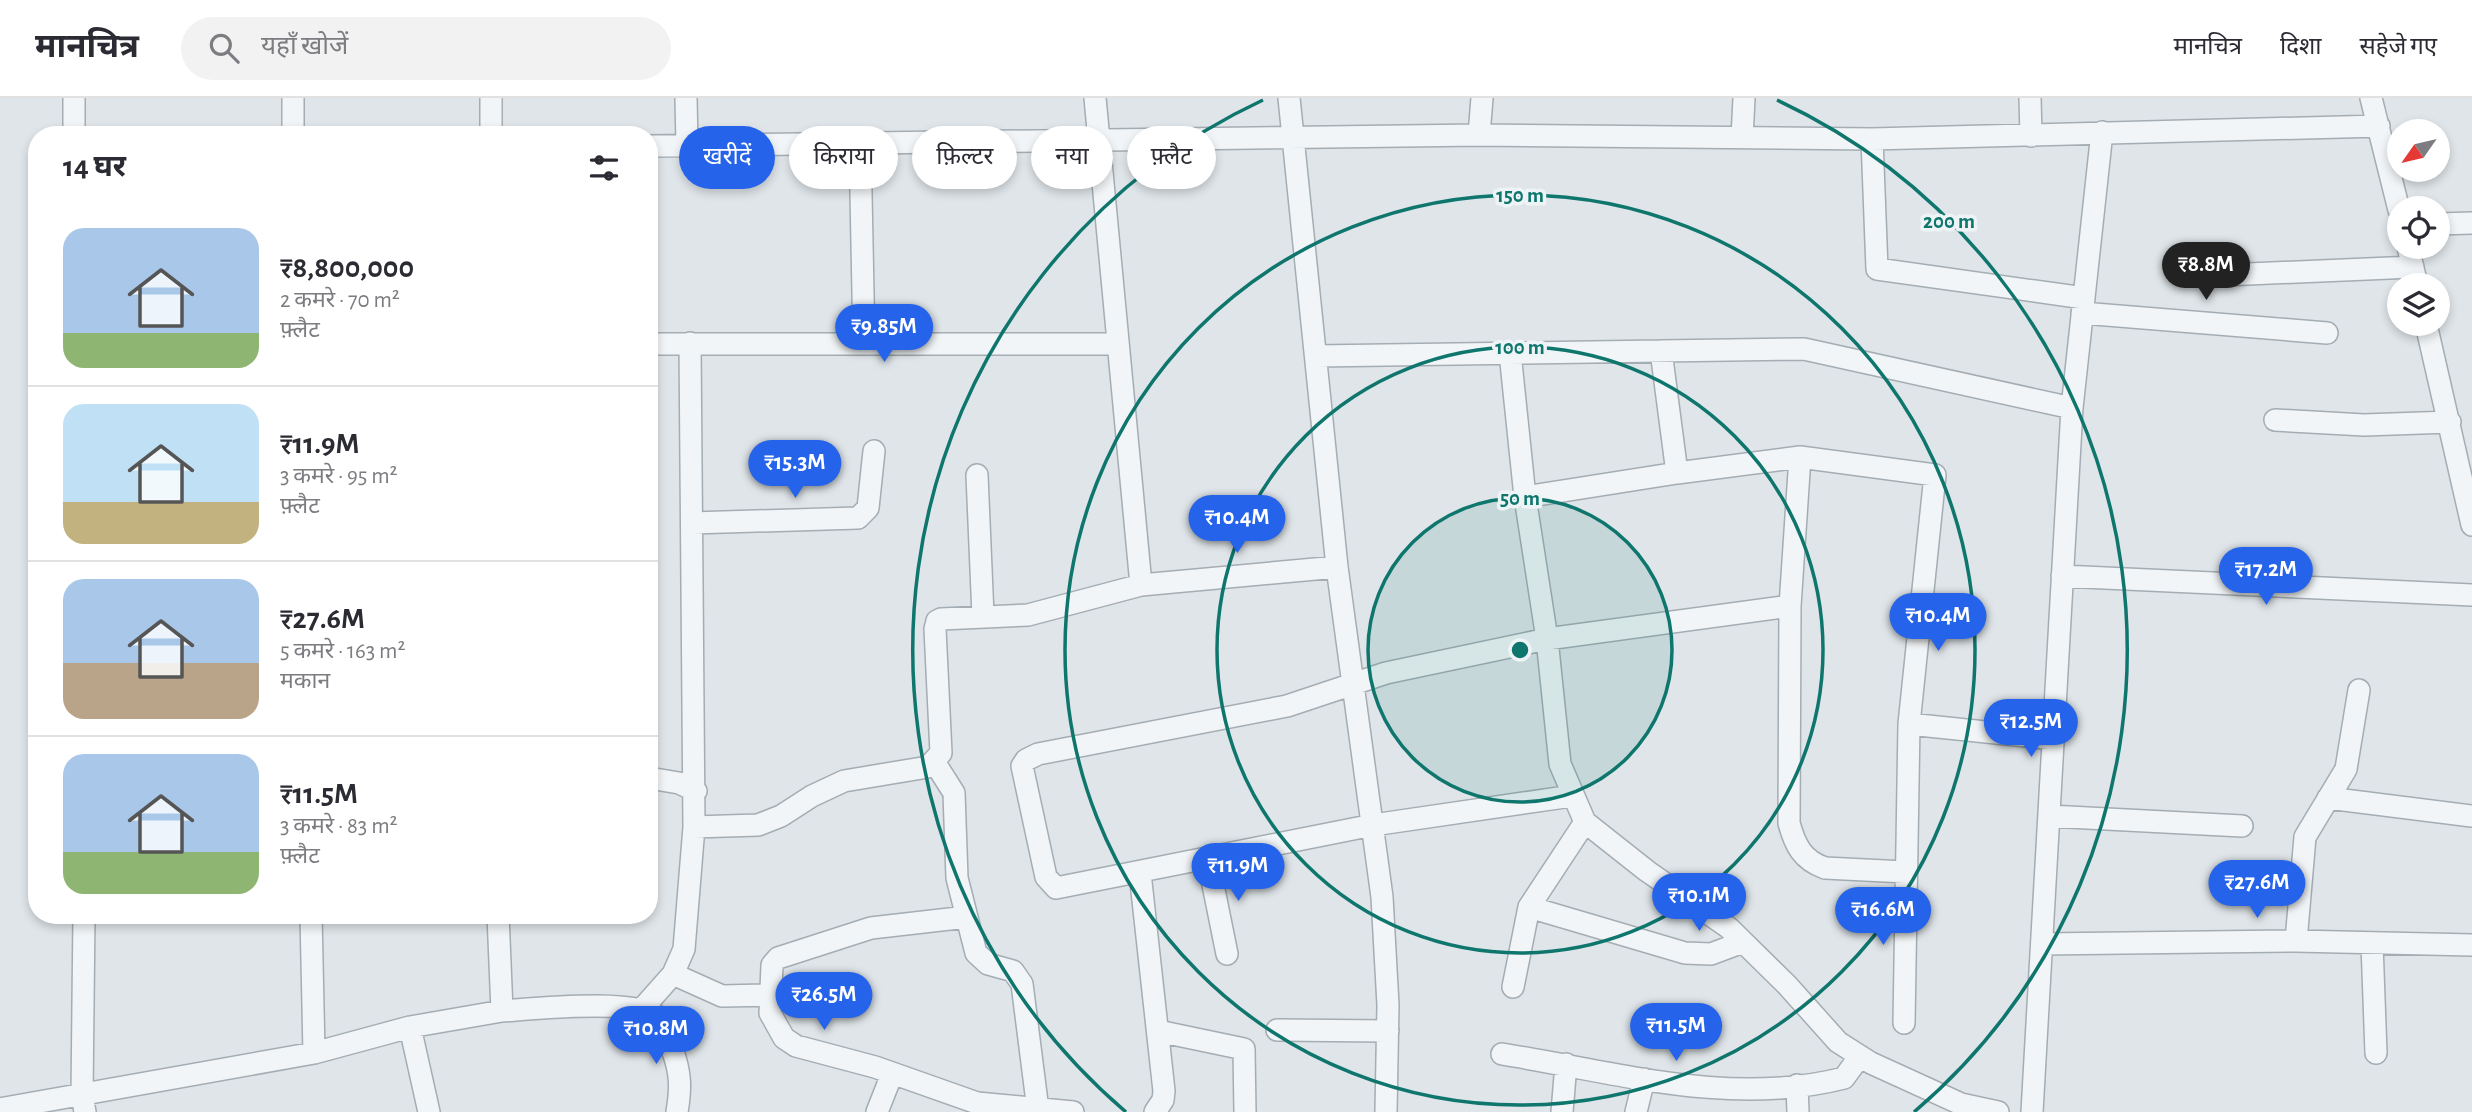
<!DOCTYPE html>
<html lang="hi">
<head>
<meta charset="utf-8">
<style>
  body { margin:0; font-family:"Alegreya Sans","Noto Sans Devanagari",sans-serif; background:#f2f2f3; color:#2b2b33; height:100vh; display:flex; flex-direction:column; font-size:26px; white-space:nowrap }
  * { box-sizing:border-box; margin:0 }
  p { font-size:23px; color:#7c7c81 }
  .icon { flex:none; width:38px; height:38px; fill:none; stroke:currentColor; stroke-width:2; stroke-linecap:round; stroke-linejoin:round }
  .map { position:relative; flex:1; overflow:hidden }
  .details { position:absolute; left:28px; top:28px; width:630px; height:798px; display:flex; flex-direction:column; background:#fff; border-radius:28px; box-shadow:0 4px 10px #0003 }
  .details>* { flex:none }
  .top-card { position:absolute; left:679px; top:28px; width:665px; height:63px; display:flex; gap:14px }
  .needle { width:46px; rotate:236deg }
  .buttons { position:absolute; left:2387px; top:21px; display:grid; gap:14px }
  .buttons a { display:grid; place-items:center; width:63px; height:63px; border-radius:50%; background:#fff; box-shadow:0 4px 10px #0003; font-size:35px }
  .price { position:absolute; translate:-50% -60px; padding:0 16px; border-radius:24px; background:#2563eb; color:#fff; font-size:23px; line-height:46px; filter:drop-shadow(0 2px 4px #0008) }
  .price::after { content:''; position:absolute; left:50%; top:42px; width:21px; height:16px; margin-left:-10px; background:inherit; clip-path:polygon(0 0,100% 0,50% 100%) }
  .price.active { background:#222; color:#fff }
  ul { padding:0; list-style:none }
  li { display:flex; align-items:center; gap:21px; height:175px; padding:0 35px }
  li+li { border-top:2px solid #e1e1e2 }
  li span { display:grid; place-items:center; flex:none; width:196px; height:140px; border-radius:21px; color:#555 }
  li>.icon { margin-inline-start:auto }
  span .icon { width:84px; height:84px; fill:#fffc; stroke-width:1 }
  li b { font-size:30px }
  h2 { display:flex; justify-content:space-between; align-items:center; height:84px; padding:0 35px; font-size:30px }
  .pill { padding:0 24px; border-radius:32px; background:#fff; box-shadow:0 4px 10px #0003; font-size:24px; line-height:63px }
  .pill.active { background:#2563eb; color:#fff }
  header { display:flex; align-items:center; gap:42px; box-sizing:border-box; height:98px; padding:0 35px; background:#fff; border-bottom:2px solid #e1e1e2 }
  header strong { font-size:33px }
  nav { display:flex; gap:38px; margin-inline-start:auto; font-size:24px }
  .search { width:490px; height:63px; background:#f2f2f3; display:flex; align-items:center; gap:18px; box-sizing:border-box; padding:0 24px; border-radius:38px; color:#7c7c81; font-size:26px }
  .map>svg:first-child { display:block }
  .lines { fill:none; stroke-linecap:round; stroke-linejoin:round }
  .minor-casing { stroke:#a4adb3; stroke-width:24 }
  .minor { stroke:#f2f5f7; stroke-width:21 }
  .ring { fill:none; stroke:#0f766e; stroke-width:3.5 }
  .centre { fill:#0f766e; stroke:#eef4f6; stroke-width:3.5 }
  .ring-label { font-size:21px; text-anchor:middle; font-weight:bold; fill:#0f766e; stroke:#eef4f6; stroke-width:7; stroke-linejoin:round; paint-order:stroke }
</style>
</head>
<body>
<header>
<strong>मानचित्र</strong>
<div class="search"><svg class="icon" aria-label="search" viewBox="0 0 24 24"><circle cx="10" cy="10" r="6"/><path d="M15 15l6 6"/></svg>यहाँ खोजें</div>
<nav><a>मानचित्र</a><a>दिशा</a><a>सहेजे गए</a></nav>
</header>
<div class="map">
<svg width="2472" height="1014" viewBox="0 0 2472 1014">
  <rect width="100%" height="100%" fill="#dfe5e9"/>
  <g class="lines">
    <defs>
      <path id="minor" d="M74 0V37
        M491 0V37
        M686 0 687 48
        M1095 0 1141 487
        M1289 0 1337 469 1382 799 1388 907 1386 1014
        M2030 0 2031 38
        M2371 0 2399 112
        M293 37V0
        M1479 37 1482 0
        M1742 40 1744 0
        M1872 41 1877 171 2084 200
        M860 46 864 245
        M649 48 1479 37 1872 41 2379 28
        M2438 126 2472 125
        M2408 149 2417 187
        M2202 178 2413 169
        M2082 215 2327 235
        M2426 226 2472 427
        M649 246H1118
        M1661 253 1677 375 1800 359 1935 377 1909 626 2053 641
        M1510 255 1525 399 1677 375
        M1316 258 1804 251 2072 310
        M2275 322 2364 327 2450 324
        M1800 359 1790 508 1789 725C1795 747 1802 762 1825 770L1905 774
        M977 377 983 518
        M1525 399 1547 541 1790 508
        M692 425 858 420 868 410 874 353
        M2062 478 2472 497
        M935 665 954 695 957 780 976 855 988 866 1013 873 1022 886 1038 1012
        M649 680 679 685 696 693
        M1572 698 1373 727 1056 790 1046 779 1022 668 1026 662 1038 656 1287 608 1386 575 1547 541 1560 666 1585 724 1647 773 1729 830 1787 887 1838 944 1871 965 1961 1006 1998 1014
        M2328 700 2472 718
        M2049 718 2242 728
        M694 729 758 727 781 718 812 698 844 683 928 669 941 655 935 531 937 523 941 521 1028 517 1141 487 1337 469
        M1208 762 1227 856
        M1140 775 1164 993 1163 1002 1155 1014
        M1529 809 1685 855 1711 856 1743 844
        M84 817 82 997 85 1014
        M311 817 314 955
        M967 819 871 830 778 860 772 867 770 915 784 940 796 948 875 969 977 1005 1073 1014
        M2296 843 2305 739 2346 671 2359 592
        M2042 846 2296 843 2472 847
        M2372 846 2376 955
        M673 876 722 898 770 897
        M1513 889 1529 809 1585 724
        M642 911 673 876 684 851 694 729 690 245
        M502 913C532 911 641 899 661 921 667 928 669 943 672 951 681 975 681 990 677 1014
        M1904 925 1909 626
        M410 929 429 1014
        M1277 932 1388 933
        M1158 933 1244 951 1245 1014
        M1502 956C1615 974 1731 1009 1844 980L1860 958
        M1797 987 1798 1014
        M0 1011 314 955 410 929 502 913 498 817
        M877 1014 892 976
        M1562 1014 1566 966
        M1636 1014 1644 981
        M2032 1014 2072 310 2102 34"/>
    </defs>
    <use href="#minor" class="minor-casing"/>
    <use href="#minor" class="minor"/>
  </g>
  <circle cx="1520" cy="552" r="152" fill="#0f766e" fill-opacity=".12"/>
  <g class="ring">
    <circle cx="1520" cy="552" r="152"/>
    <circle cx="1520" cy="552" r="303"/>
    <circle cx="1520" cy="552" r="455"/>
    <path d="M1126 1014A607 607 0 0 1 1263 2M1777 2A607 607 0 0 1 1914 1014"/>
  </g>
  <circle cx="1520" cy="552" r="10" class="centre"/>
  <g class="ring-label">
    <text x="1520" y="104">150 m</text>
    <text x="1949" y="130">200 m</text>
    <text x="1520" y="256">100 m</text>
    <text x="1520" y="407">50 m</text>
  </g>
</svg>
<div class="buttons">
<a><svg class="needle" viewBox="-14 -14 28 28"><path d="M0-13l5 13h-10z" fill="#e53935"/><path d="M0 13l5-13h-10z" fill="#7c7c81"/></svg></a>
<a><svg class="icon" aria-label="locate" viewBox="0 0 24 24"><circle cx="12" cy="12" r="6"/><path d="M12 2v4M12 18v4M2 12h4M18 12h4"/></svg></a>
<a><svg class="icon" aria-label="layers" viewBox="0 0 24 24"><path d="M12 4l9 5-9 5-9-5zM3 14l9 5 9-5"/></svg></a>
</div>
<b class="price active" style="left:2206px;top:204px">₹8.8M</b>
<b class="price" style="left:884px;top:266px">₹9.85M</b>
<b class="price" style="left:795px;top:402px">₹15.3M</b>
<b class="price" style="left:1237px;top:457px">₹10.4M</b>
<b class="price" style="left:2266px;top:509px">₹17.2M</b>
<b class="price" style="left:1938px;top:555px">₹10.4M</b>
<b class="price" style="left:2031px;top:661px">₹12.5M</b>
<b class="price" style="left:1238px;top:805px">₹11.9M</b>
<b class="price" style="left:2257px;top:822px">₹27.6M</b>
<b class="price" style="left:1699px;top:835px">₹10.1M</b>
<b class="price" style="left:1883px;top:849px">₹16.6M</b>
<b class="price" style="left:824px;top:934px">₹26.5M</b>
<b class="price" style="left:1676px;top:965px">₹11.5M</b>
<b class="price" style="left:656px;top:968px">₹10.8M</b>
<div class="top-card">
<a class="pill active">खरीदें</a>
<a class="pill">किराया</a>
<a class="pill">फ़िल्टर</a>
<a class="pill">नया</a>
<a class="pill">फ़्लैट</a>
</div>
<section class="details">
<h2>14 घर<svg class="icon" aria-label="filters" viewBox="0 0 24 24"><path d="M4 7h16M4 17h16"/><circle cx="9" cy="7" r="2"/><circle cx="15" cy="17" r="2"/></svg></h2>
<ul>
<li><span style="background:linear-gradient(#a9c7e8 75%,#8fb573 0)"><svg class="icon" aria-label="home" viewBox="0 0 24 24"><path d="M3 11l9-7 9 7M6 9v11h12V9"/></svg></span><div><b>₹8,800,000</b><p>2 कमरे · 70 m²</p><p>फ़्लैट</p></div></li>
<li><span style="background:linear-gradient(#bfe0f5 70%,#c2b280 0)"><svg class="icon" aria-label="home" viewBox="0 0 24 24"><path d="M3 11l9-7 9 7M6 9v11h12V9"/></svg></span><div><b>₹11.9M</b><p>3 कमरे · 95 m²</p><p>फ़्लैट</p></div></li>
<li><span style="background:linear-gradient(#a9c7e8 60%,#b9a48a 0)"><svg class="icon" aria-label="home" viewBox="0 0 24 24"><path d="M3 11l9-7 9 7M6 9v11h12V9"/></svg></span><div><b>₹27.6M</b><p>5 कमरे · 163 m²</p><p>मकान</p></div></li>
<li><span style="background:linear-gradient(#a9c7e8 70%,#8fb573 0)"><svg class="icon" aria-label="home" viewBox="0 0 24 24"><path d="M3 11l9-7 9 7M6 9v11h12V9"/></svg></span><div><b>₹11.5M</b><p>3 कमरे · 83 m²</p><p>फ़्लैट</p></div></li>
</ul>
</section>
</div>
</body>
</html>
